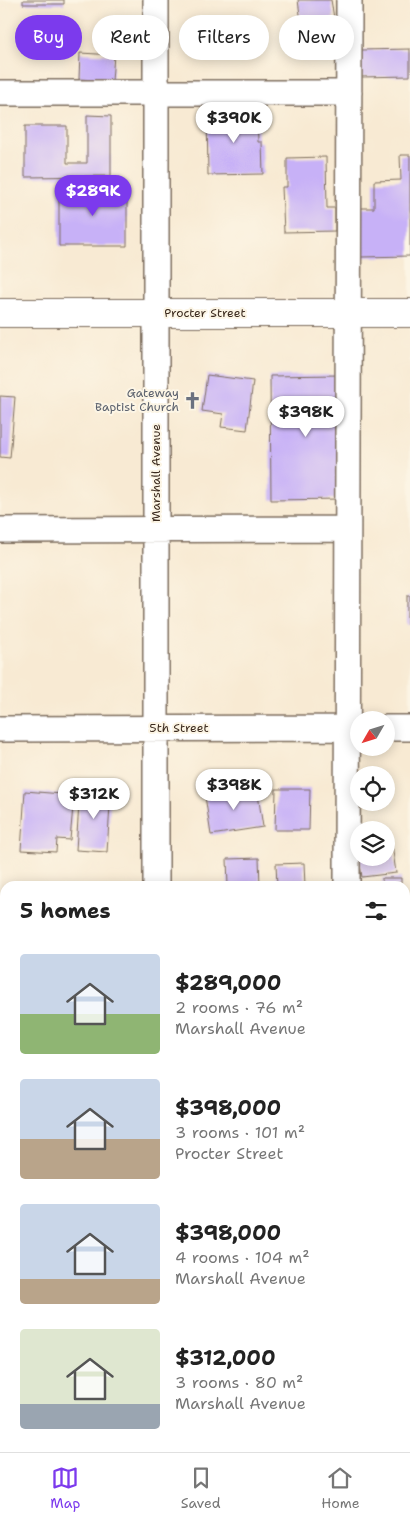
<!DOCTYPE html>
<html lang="en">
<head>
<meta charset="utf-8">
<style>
  body { margin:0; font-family:"Shantell Sans",sans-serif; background:#f2f2f2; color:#222; height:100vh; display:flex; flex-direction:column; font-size:19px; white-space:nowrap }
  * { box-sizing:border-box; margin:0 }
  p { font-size:16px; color:#767676 }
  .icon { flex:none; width:28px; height:28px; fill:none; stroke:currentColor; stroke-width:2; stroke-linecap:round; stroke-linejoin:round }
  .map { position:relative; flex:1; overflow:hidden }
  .sheet { position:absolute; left:0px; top:881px; width:410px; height:571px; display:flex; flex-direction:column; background:#fff; border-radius:15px 15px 0 0; box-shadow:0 2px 12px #0003 }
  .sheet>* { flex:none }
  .banner { position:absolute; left:15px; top:15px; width:380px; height:45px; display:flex; gap:10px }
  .needle { width:32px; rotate:231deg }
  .buttons { position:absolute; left:350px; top:711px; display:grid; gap:10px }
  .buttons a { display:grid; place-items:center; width:45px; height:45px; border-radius:50%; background:#fff; box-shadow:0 2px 12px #0003; font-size:25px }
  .price { position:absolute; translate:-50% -42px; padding:0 11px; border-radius:18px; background:#fff; color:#222; font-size:16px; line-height:32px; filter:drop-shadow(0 1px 2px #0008) }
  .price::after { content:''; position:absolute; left:50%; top:30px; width:15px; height:11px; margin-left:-8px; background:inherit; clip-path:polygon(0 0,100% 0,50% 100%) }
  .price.selected { background:#7c3aed; color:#fff }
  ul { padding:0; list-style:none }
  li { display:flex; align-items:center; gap:15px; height:125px; padding:0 20px }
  li span { display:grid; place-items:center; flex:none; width:140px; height:100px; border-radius:5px; color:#555 }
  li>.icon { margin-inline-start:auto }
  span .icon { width:60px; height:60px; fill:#fffc; stroke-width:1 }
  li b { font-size:21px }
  h2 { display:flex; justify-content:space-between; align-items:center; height:60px; padding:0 20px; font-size:21px }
  .tag { padding:0 18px; border-radius:22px; background:#fff; box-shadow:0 2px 12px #0003; font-size:18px; line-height:45px }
  .tag.selected { background:#7c3aed; color:#fff }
  .tab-bar { display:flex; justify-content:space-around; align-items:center; height:70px; border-top:1px solid #e0e0e0; background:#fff; font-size:14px; color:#767676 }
  .tab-bar a { display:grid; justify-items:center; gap:2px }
  .tab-bar .selected { color:#7c3aed }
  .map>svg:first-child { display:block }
  .building { fill:#c7b1f7 }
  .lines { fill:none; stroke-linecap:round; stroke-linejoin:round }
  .minor-casing { stroke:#7d6d5d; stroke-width:28 }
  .major-casing { stroke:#7d6d5d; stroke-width:30 }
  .minor { stroke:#fff; stroke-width:25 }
  .major { stroke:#fff; stroke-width:28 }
  .labels { text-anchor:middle; stroke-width:4; stroke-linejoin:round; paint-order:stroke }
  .street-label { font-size:12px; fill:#3b2a1e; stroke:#fcf5e5 }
  .worship-label { font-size:12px; fill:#5b616d; stroke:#fcf5e5; text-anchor:end }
</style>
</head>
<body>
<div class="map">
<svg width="410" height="1452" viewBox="0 0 410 1452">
  <rect width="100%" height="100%" fill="#fcf5e5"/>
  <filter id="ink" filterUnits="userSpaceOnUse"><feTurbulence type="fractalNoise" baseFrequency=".02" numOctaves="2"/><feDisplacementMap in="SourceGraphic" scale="10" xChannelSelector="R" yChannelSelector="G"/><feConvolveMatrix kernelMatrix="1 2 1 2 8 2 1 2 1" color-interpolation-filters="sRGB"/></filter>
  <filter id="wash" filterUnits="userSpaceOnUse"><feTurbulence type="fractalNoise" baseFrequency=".0096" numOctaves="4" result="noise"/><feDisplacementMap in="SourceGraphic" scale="20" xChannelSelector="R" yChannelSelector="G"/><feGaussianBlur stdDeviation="1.12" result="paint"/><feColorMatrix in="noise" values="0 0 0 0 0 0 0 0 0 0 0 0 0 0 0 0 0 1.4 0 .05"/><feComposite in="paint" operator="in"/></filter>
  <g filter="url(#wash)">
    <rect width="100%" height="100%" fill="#f8ead3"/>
    <g id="blocks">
      <path class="building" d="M23 0H64V4H23Z
        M298 0H331L334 18 301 22Z
        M410 49V76L361 77V50Z
        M80 53 114 55 112 81 79 79Z
        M257 111 258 142H262L263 174 208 175 207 112Z
        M87 115 111 116V176L25 177V126H67V163H87Z
        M400 155H410V256L361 257 360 208H374V181L401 180Z
        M326 157 327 208H335V231L284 232 282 187H287V158Z
        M59 187 127 188V246H59Z
        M207 375 253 381 247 430 221 427 223 414 202 411Z
        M340 375 341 499 271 500 270 376Z
        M0 396 15 397 10 458 0 457Z
        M407 596H410V625H407Z
        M80 788 111 790 107 852 76 850Z
        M257 788 263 827 211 835 205 796Z
        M276 789H310L309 830H275Z
        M25 791 74 795 70 840 57 839 56 852 21 850Z
        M392 844 396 873 362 877 359 858H386V845Z
        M259 858 260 886H228L227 859Z
        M304 863 305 886H277L276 864Z
        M382 878H401V886H382Z
        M0 1022 5 1024 0 1034Z
        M0 1051 5 1053V1073L0 1083Z
        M0 1178H5V1231H0Z
        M405 1251H410V1272L405 1271Z
        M25 1448H58V1452H25Z
        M71 1448H119L120 1452H71Z
        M195 1448H246V1449L196 1450Z"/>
    </g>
  </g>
  <g filter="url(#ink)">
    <use href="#blocks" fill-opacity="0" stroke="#7d6d5d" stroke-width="1"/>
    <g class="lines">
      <defs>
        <path id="minor" d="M0 93H349
          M0 530 347 529
          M386 728H410
          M0 729 359 728
          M156 886V0
          M347 886 349 0
          M0 924H5
          M0 1123H5
          M405 1126H410
          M0 1319H5
          M346 1448V1452
          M155 1452V1448"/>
        <path id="major" d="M0 313H410"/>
      </defs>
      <use href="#minor" class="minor-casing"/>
      <use href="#major" class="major-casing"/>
      <use href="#minor" class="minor"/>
      <use href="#major" class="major"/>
    </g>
  </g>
  <defs>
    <symbol id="church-bare" viewBox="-9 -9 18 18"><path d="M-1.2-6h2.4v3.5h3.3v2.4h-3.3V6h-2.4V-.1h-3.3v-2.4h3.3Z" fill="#6b7280" stroke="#fcf5e5" stroke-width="2.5" paint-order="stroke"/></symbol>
  </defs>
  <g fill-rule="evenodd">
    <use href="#church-bare" x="180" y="388" width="25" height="25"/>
  </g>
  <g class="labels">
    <g class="street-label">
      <text x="205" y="317">Procter Street</text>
      <text transform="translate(156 473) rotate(-90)" y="4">Marshall Avenue</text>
      <text x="179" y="732">5th Street</text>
    </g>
    <g class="worship-label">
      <text x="179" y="397">Gateway<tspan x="179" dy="14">Baptist Church</tspan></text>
    </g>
  </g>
</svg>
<div class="buttons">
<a><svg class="needle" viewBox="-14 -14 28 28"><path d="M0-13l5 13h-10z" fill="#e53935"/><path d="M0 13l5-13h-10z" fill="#767676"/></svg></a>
<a><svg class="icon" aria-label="locate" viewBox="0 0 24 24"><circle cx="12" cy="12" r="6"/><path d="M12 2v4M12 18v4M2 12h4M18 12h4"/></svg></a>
<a><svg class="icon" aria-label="layers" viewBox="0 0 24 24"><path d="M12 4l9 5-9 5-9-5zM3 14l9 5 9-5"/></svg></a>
</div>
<b class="price" style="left:234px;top:144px">$390K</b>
<b class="price selected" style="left:93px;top:217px">$289K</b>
<b class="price" style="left:306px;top:438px">$398K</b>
<b class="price" style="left:234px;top:811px">$398K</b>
<b class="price" style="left:94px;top:820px">$312K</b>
<div class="banner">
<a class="tag selected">Buy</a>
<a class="tag">Rent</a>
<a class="tag">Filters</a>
<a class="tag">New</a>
</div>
<section class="sheet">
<h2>5 homes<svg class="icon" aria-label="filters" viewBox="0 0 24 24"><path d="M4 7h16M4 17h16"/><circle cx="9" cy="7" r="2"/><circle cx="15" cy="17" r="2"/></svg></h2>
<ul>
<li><span style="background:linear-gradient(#c9d6e8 60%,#8fb573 0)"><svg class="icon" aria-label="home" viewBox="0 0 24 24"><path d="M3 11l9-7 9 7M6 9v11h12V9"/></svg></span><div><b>$289,000</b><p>2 rooms · 76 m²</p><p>Marshall Avenue</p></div></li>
<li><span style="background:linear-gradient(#c9d6e8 60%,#b9a48a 0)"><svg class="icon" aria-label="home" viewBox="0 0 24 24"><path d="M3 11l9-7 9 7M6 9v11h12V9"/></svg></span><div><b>$398,000</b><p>3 rooms · 101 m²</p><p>Procter Street</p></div></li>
<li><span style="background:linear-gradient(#c9d6e8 75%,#b9a48a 0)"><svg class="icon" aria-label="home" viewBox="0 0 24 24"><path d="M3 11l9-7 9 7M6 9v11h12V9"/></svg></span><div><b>$398,000</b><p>4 rooms · 104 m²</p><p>Marshall Avenue</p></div></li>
<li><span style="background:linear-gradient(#dfe7d0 75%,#9aa5b1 0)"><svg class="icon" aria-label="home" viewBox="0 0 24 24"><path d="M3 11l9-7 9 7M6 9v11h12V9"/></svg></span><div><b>$312,000</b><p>3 rooms · 80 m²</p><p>Marshall Avenue</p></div></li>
</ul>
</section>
</div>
<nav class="tab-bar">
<a class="selected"><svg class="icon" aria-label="map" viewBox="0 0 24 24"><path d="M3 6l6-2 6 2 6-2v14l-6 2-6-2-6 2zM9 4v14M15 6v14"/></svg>Map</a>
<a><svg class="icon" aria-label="saved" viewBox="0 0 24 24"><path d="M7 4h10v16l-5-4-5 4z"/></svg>Saved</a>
<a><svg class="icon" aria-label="home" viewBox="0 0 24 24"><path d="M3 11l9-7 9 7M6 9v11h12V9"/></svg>Home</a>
</nav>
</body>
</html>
